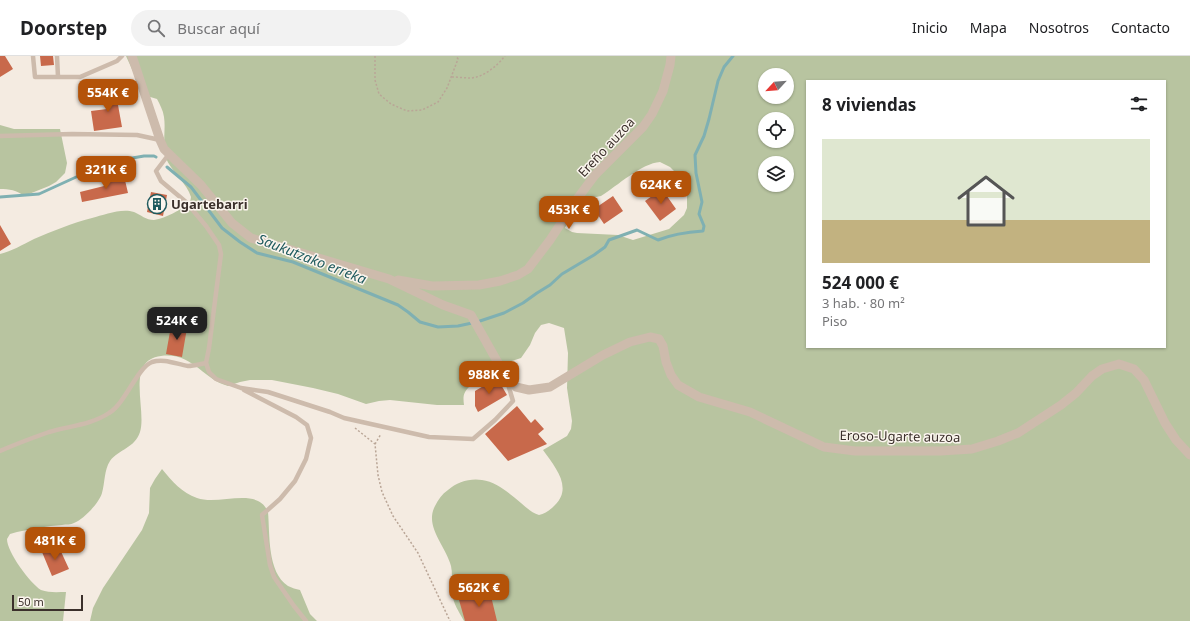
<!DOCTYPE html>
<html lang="es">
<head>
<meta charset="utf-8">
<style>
  body { margin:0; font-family:"Noto Sans",sans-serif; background:#f2f2f2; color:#202124; height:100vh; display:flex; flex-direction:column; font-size:15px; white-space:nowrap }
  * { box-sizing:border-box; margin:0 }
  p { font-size:13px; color:#757577 }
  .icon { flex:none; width:22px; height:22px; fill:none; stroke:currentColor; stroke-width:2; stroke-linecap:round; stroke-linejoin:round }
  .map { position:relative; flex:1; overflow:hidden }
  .details { position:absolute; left:806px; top:24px; width:360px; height:268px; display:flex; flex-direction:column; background:#fff; border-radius:0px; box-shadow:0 1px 3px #0004 }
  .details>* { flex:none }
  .needle { width:26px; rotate:244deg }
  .fabs { position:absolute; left:758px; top:12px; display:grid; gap:8px }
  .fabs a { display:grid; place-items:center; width:36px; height:36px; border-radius:50%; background:#fff; box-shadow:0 1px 3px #0004; font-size:20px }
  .scale { position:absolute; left:12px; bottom:10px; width:71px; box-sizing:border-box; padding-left:4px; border:2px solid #3b302b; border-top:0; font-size:11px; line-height:14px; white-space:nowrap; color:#3b302b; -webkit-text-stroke:3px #fbf5ee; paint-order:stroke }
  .price { position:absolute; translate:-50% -34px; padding:0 9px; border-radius:8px; background:#b45309; color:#fff; font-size:13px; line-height:26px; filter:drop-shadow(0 1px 2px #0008) }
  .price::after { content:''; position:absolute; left:50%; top:24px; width:12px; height:9px; margin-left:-6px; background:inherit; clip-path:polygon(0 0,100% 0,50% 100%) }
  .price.active { background:#222; color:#fff }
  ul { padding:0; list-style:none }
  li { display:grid; align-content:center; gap:8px; height:212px; padding:0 16px }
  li+li { border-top:1px solid #e0e0e0 }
  li span { display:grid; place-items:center; height:124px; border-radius:0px; color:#555 }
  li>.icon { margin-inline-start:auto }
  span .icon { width:72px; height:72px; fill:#fffc; stroke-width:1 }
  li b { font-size:17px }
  h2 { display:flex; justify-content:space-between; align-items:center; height:48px; padding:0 16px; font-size:17px }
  header { display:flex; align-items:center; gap:24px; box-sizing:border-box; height:56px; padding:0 20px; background:#fff; border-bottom:1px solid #e0e0e0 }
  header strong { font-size:19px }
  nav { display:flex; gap:22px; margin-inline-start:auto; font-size:14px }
  .search { width:280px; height:36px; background:#f2f2f2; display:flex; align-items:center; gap:10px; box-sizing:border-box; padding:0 14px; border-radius:22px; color:#757577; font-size:15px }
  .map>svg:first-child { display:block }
  .green { fill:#b8c4a0; fill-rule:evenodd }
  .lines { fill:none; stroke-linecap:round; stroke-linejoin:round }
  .stream { stroke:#7fb0b2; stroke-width:3 }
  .building { fill:#c8694b }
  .path { stroke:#b9a596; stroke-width:1.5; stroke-dasharray:2 2; stroke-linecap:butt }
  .service { stroke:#cdbbac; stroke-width:4.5 }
  .minor { stroke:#cdbbac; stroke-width:9 }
  .labels { text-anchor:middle; stroke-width:3; stroke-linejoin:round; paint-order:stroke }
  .street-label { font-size:13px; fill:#3b302b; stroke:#fbf5ee }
  .poi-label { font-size:13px; font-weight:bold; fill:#3b302b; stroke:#fbf5ee; text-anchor:start }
  .water-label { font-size:14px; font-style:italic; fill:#1f5a5e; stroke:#fbf5ee }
</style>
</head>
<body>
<header>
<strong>Doorstep</strong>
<div class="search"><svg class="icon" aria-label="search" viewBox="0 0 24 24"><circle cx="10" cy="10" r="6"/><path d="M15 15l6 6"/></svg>Buscar aquí</div>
<nav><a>Inicio</a><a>Mapa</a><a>Nosotros</a><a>Contacto</a></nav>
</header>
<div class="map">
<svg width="1190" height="565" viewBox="0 0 1190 565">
  <rect width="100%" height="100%" fill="#f4ebe1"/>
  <path class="green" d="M126 0H1190V565H464C459 556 453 547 452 537 451 528 453 519 451 510 446 490 424 471 435 450 438 444 442 438 448 434 457 426 470 422 482 424 497 426 510 438 521 447 527 452 532 457 539 459 545 458 550 454 555 449 573 431 555 411 543 394L567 380 571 373 572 365 567 332 568 297 564 272 549 267 541 269 535 277 530 289 521 302 506 307 469 331C463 337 463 341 464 349H437L390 344 379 345 366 348 338 338 313 332 272 324H250L240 326 228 330C203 324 193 296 161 300 125 304 147 354 140 376 135 392 119 393 110 405 104 414 105 427 102 437 99 447 84 463 74 467 71 469 66 468 62 469 47 470 32 473 17 476L10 478 7 483C7 496 30 527 41 534 49 537 58 536 66 536L63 565H0V198C12 195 22 189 34 183 53 175 72 167 92 162 104 159 121 152 134 156 141 159 146 164 154 164 167 162 179 154 190 147L191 141 189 136C183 124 170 113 166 102 162 89 166 74 164 61 163 54 160 49 157 43L147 40 141 33ZM765 19H787V41H765ZM807 25H1165V291H807ZM765 63H787V85H765ZM660 106 670 111 680 121 687 137V152L684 159 669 173 633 184 618 179 577 177 572 176 565 172 570 160 587 141H596L601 140C617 130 642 107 660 106ZM765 107H787V129H765Z
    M0 69 14 73H60L67 107 65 117 56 126 49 130 24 140C17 134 9 133 0 133Z
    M162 413C172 425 182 437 197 442 219 450 258 430 268 456 270 478 267 516 288 530 292 532 296 533 300 534L310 558 317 565H90L93 552 103 532 142 474 149 457 150 432 155 423Z"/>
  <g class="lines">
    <path class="stream" d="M167 111 191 131 222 172 240 186 257 197 293 206 398 249 408 256 420 266 438 271 458 270 472 267
      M0 141 39 138 109 106 144 100H154L156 101
      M480 265 504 257 523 247 537 237 550 229 562 218 594 199 605 191 609 184 637 174 658 184C673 178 688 176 703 175L704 170 699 158 702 146 696 117 695 99 704 80 709 63 718 25 724 11 733 0"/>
  </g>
  <path class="building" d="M0 0H5L13 13 0 21Z
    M40 0H53L54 9 41 10Z
    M118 32 120 49H118L122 71 94 75 91 55 107 53 105 33Z
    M124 120 128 137 82 146 80 136 104 130 103 125Z
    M662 133 676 153 660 165 645 145Z
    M151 136 167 139 163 160 147 156Z
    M613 140 623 155 604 168 594 153Z
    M0 169 11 188 0 195Z
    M171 270 187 272 182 301 166 298Z
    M497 322 507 339 478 356 475 350V335Z
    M517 350 531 367 535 363 544 373 538 378 547 388 508 405 485 378Z
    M58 489 69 513 52 520 42 496Z
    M490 536 497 565H465L459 544Z"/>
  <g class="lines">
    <path class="path" d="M375 0V24L379 38 391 48 407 55 422 54 438 46 447 32 458 3 456 0
      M452 21C458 21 465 22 471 22 484 21 497 10 505 0
      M355 372 375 388 378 419 382 436 393 460 418 497 450 565
      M375 388 381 378"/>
    <path class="service" d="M33 0 35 21H80L117 5 122 0
      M57 0 58 21
      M0 80 72 78 137 79 160 84
      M206 307 209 316 216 323 241 332 268 336 330 356 344 362 429 381 473 383 495 364 513 345 507 325
      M244 334 296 361 307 369 311 382 306 403 295 425 280 443 262 459 270 509 274 521 294 550 306 565
      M0 395C16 388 32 382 49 376 69 370 91 369 109 357 125 348 137 312 152 306 164 302 176 308 188 310 194 310 200 308 206 307L209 292 221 198 219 189 206 170 186 146 161 125 156 115 169 98"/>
    <path class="minor" d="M132 0 160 84 164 93 201 129 232 167 251 182 389 223 443 249 471 259 506 321 516 331 529 334 550 331 603 299 630 286 650 281 659 283 663 290 666 306 671 319 678 329 699 341 750 356 824 391 855 395H941L972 393 998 385 1018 377 1061 349 1076 337 1092 320 1102 313 1119 308 1134 313 1144 324 1165 367 1176 384 1190 399
      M398 224 432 230 479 229 500 225 518 219 528 213 550 184 577 143 595 119 643 71 652 58 663 35 670 9 671 0"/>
  </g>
  <defs>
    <symbol id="building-ring" viewBox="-11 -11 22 22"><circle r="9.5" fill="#fbf5ee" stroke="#1f5a5e" stroke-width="1.5"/><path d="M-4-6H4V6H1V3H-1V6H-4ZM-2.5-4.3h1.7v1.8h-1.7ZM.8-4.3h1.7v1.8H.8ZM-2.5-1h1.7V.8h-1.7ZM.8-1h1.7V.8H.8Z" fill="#1f5a5e"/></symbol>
  </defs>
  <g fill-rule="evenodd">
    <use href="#building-ring" x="146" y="137" width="22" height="22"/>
  </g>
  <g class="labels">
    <g class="street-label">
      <text transform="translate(606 91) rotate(-47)" y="5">Ereño auzoa</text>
      <text transform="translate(900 380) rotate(1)" y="5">Eroso-Ugarte auzoa</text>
    </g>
    <g class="poi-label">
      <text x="171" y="153">Ugartebarri</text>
    </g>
    <g class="water-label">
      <text transform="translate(312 203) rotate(21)" y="5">Saukutzako erreka</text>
    </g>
  </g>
</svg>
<div class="fabs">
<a><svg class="needle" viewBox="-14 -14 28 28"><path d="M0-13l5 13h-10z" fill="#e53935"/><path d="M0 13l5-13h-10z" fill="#757577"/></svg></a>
<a><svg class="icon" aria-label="locate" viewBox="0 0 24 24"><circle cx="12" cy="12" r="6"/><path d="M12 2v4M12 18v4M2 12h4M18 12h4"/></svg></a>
<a><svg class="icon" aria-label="layers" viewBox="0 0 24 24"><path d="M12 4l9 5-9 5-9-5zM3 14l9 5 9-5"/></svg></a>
</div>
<div class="scale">50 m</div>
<b class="price" style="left:108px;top:57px">554K €</b>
<b class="price" style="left:106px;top:134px">321K €</b>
<b class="price" style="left:661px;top:149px">624K €</b>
<b class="price" style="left:569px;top:174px">453K €</b>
<b class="price active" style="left:177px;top:285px">524K €</b>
<b class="price" style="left:489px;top:339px">988K €</b>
<b class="price" style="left:55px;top:505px">481K €</b>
<b class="price" style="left:479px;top:552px">562K €</b>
<section class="details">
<h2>8 viviendas<svg class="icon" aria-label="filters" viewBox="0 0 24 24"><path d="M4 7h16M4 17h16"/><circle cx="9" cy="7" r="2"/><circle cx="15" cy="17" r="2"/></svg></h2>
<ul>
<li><span style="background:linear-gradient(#dfe7d0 65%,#c2b280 0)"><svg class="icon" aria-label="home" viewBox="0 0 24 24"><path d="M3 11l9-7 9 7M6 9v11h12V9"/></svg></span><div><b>524 000 €</b><p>3 hab. · 80 m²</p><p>Piso</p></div></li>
</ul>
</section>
</div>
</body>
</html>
